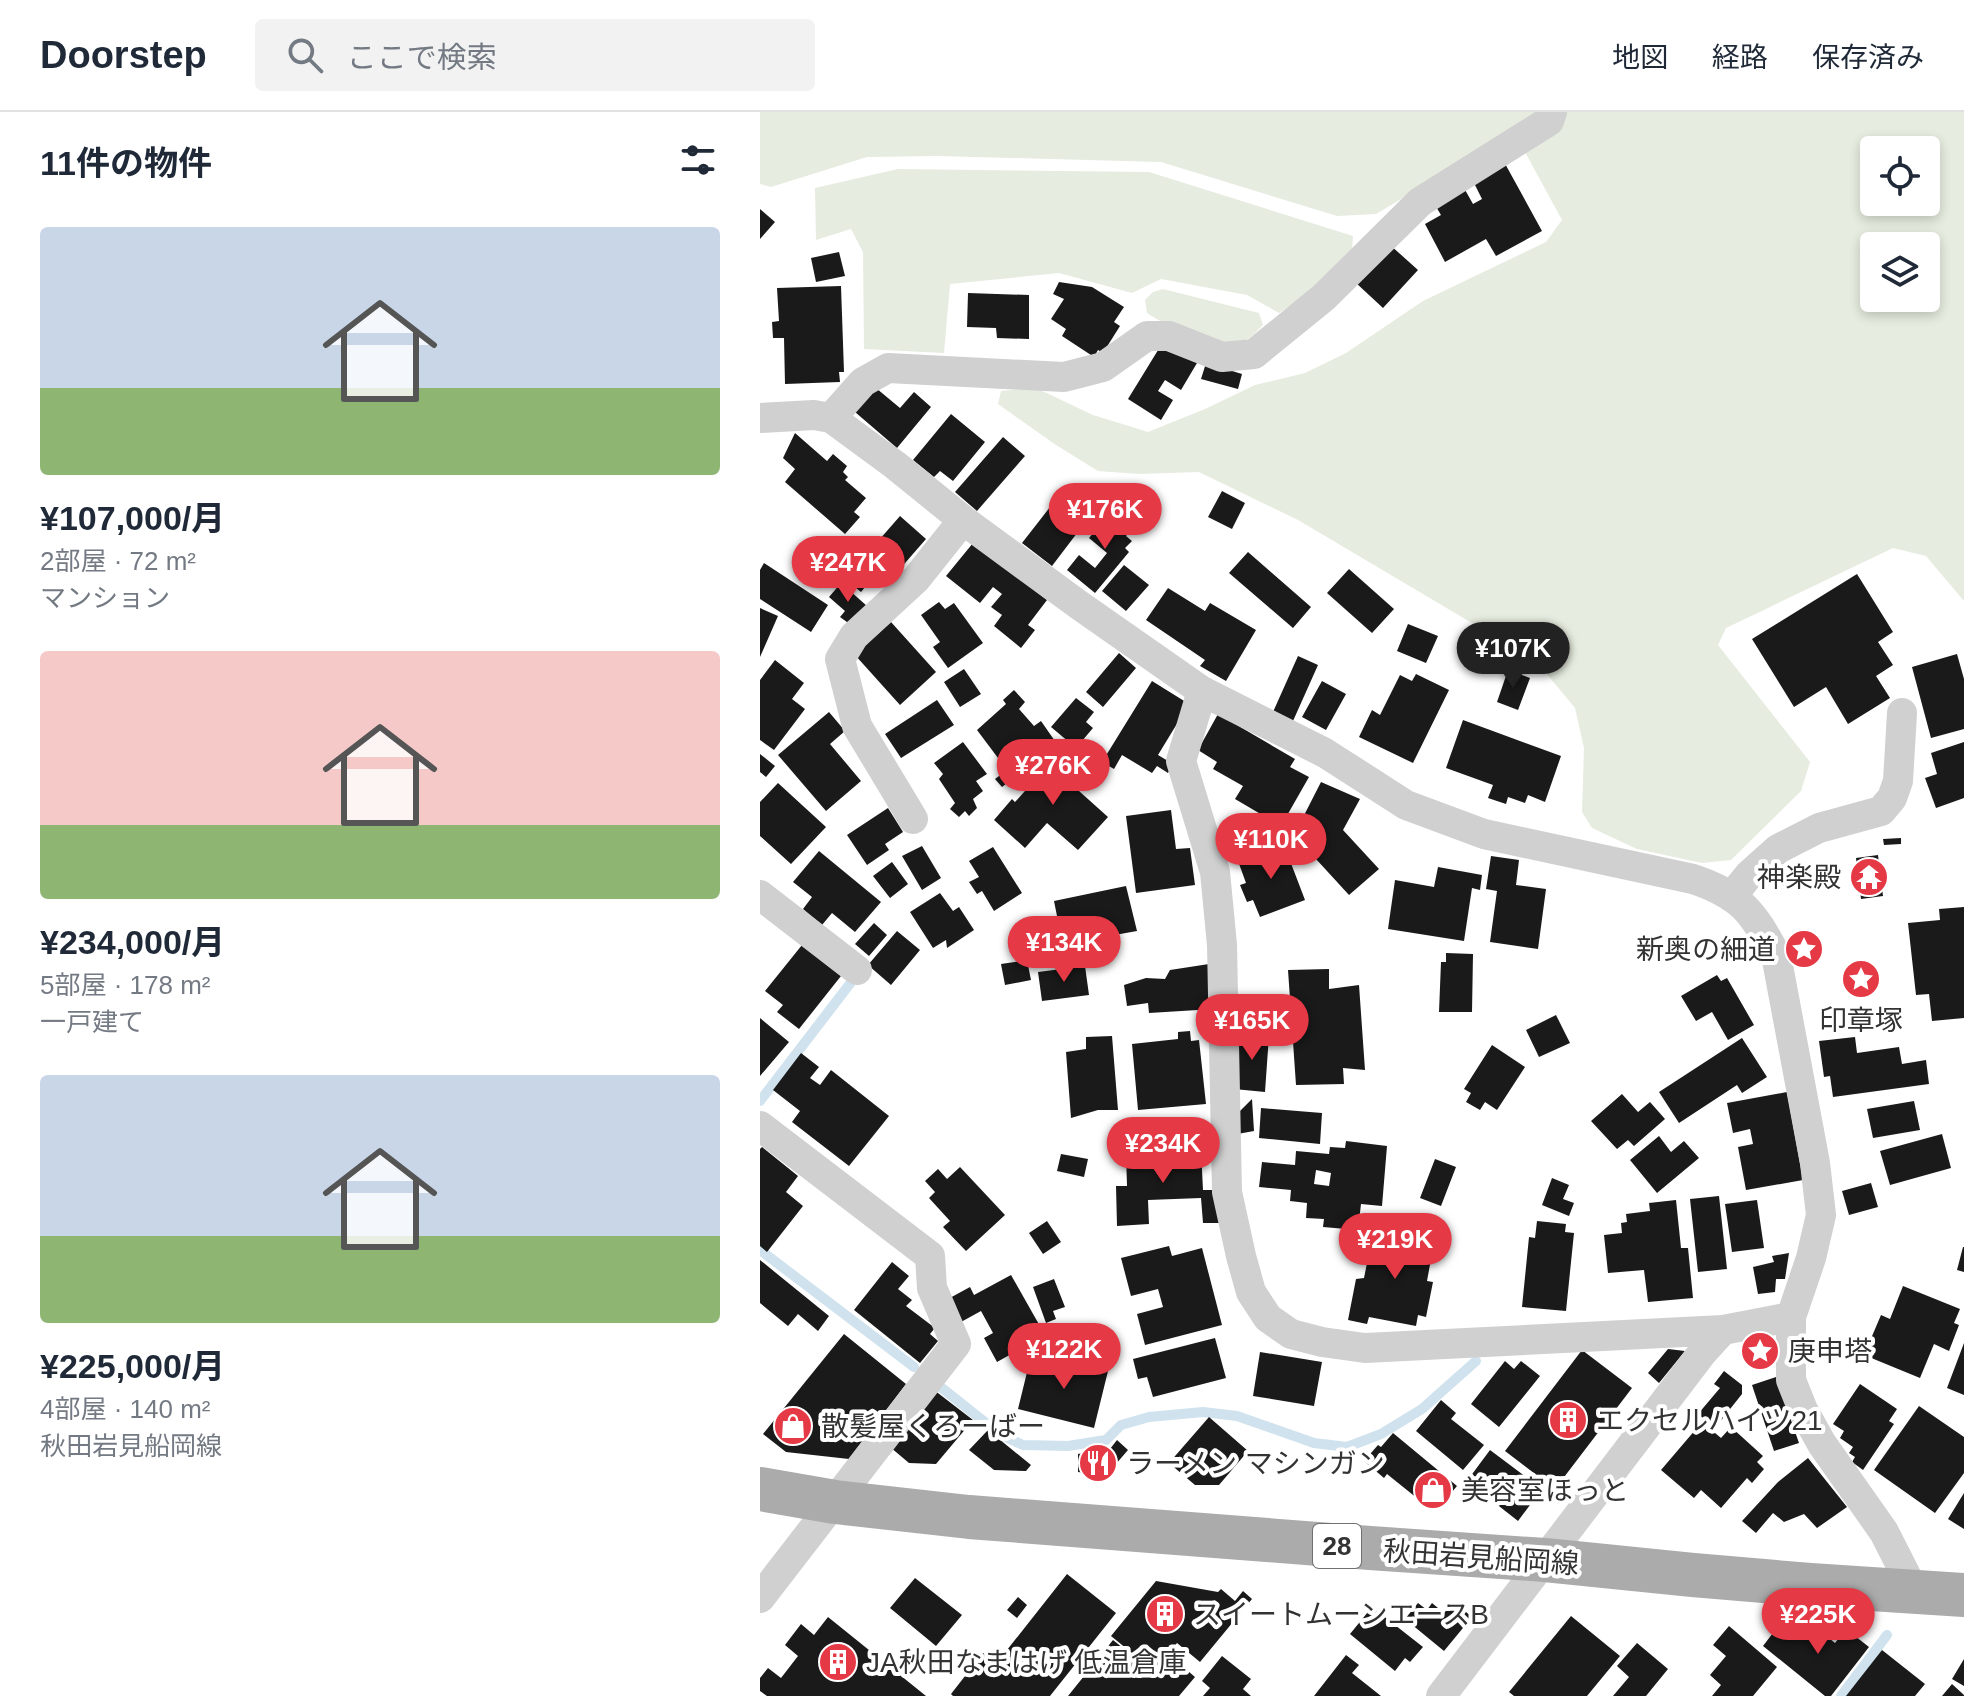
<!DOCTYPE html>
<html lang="ja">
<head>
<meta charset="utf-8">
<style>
  body { margin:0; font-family:Arial,"Noto Sans JP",sans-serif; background:#f2f2f3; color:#1f2937; height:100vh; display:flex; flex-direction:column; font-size:30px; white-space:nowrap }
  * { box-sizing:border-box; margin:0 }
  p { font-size:26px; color:#747a83 }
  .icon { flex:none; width:44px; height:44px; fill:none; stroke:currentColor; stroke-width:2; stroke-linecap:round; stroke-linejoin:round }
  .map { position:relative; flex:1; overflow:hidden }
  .drawer { display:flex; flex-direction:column; background:#fff; width:760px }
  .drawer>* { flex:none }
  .fabs { position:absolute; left:1100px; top:24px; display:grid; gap:16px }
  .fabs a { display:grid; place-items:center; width:80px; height:80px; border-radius:8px; background:#fff; box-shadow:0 4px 12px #0003; font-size:40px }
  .price { position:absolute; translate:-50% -68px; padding:0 18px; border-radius:28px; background:#e63946; color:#fff; font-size:26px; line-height:52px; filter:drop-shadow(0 2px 4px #0008) }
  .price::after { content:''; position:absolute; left:50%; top:48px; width:24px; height:18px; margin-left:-12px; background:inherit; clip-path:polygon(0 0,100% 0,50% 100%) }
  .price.on { background:#222; color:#fff }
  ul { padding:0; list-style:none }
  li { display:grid; align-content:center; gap:16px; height:424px; padding:0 40px }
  li span { display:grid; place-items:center; height:248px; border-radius:8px; color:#555 }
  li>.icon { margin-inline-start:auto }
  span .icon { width:144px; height:144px; fill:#fffc; stroke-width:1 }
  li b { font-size:34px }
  h2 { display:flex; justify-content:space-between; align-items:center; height:96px; padding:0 40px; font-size:34px }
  header { display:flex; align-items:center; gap:48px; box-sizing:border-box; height:112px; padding:0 40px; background:#fff; border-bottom:2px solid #e0e1e3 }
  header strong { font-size:38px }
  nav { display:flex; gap:44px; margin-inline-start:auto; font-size:28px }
  .search { width:560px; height:72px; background:#f2f2f3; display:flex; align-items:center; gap:20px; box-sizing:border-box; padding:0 28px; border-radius:8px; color:#747a83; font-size:30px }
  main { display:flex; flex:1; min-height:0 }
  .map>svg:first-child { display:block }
  .green { fill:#e6ecdf; fill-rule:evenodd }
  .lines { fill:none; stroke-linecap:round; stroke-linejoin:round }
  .stream { stroke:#cfe2ee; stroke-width:10 }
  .building { fill:#1a1a1a; fill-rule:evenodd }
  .minor { stroke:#d0d0d0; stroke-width:30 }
  .primary { stroke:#ababab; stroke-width:44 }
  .labels { text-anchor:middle; stroke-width:8; stroke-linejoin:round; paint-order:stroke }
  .shield { fill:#fff; stroke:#707070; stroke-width:2 }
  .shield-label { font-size:26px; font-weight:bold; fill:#333 }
  .poi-label { font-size:28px; fill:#333; stroke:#fff; text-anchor:start }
  .street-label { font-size:28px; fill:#333; stroke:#fff }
</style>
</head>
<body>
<header>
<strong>Doorstep</strong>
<div class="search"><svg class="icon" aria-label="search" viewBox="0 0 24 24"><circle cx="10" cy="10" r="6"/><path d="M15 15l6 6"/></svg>ここで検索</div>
<nav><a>地図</a><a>経路</a><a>保存済み</a></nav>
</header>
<main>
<section class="drawer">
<h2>11件の物件<svg class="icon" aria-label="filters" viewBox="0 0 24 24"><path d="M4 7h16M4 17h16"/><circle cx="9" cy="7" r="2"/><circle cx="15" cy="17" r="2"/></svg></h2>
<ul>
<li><span style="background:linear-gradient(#c9d6e8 65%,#8fb573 0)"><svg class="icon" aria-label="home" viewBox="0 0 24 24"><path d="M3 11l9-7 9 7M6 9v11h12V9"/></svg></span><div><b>¥107,000/月</b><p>2部屋 · 72 m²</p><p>マンション</p></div></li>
<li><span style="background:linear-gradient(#f6c9c9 70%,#8fb573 0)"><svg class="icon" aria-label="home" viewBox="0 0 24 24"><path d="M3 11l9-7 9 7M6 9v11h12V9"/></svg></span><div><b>¥234,000/月</b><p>5部屋 · 178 m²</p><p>一戸建て</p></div></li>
<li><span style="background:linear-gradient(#c9d6e8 65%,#8fb573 0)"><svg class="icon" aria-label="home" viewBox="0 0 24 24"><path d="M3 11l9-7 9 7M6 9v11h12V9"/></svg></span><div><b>¥225,000/月</b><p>4部屋 · 140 m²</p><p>秋田岩見船岡線</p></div></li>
</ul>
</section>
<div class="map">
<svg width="1204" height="1584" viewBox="0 0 1204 1584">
  <rect width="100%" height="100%" fill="#fff"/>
  <path class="green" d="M0 0H1204V489L1166 444 1133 436 966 516 958 533 1050 650 1041 679 971 748 942 751 877 737 832 716 822 700 824 636 815 596 776 549 538 408 439 360 379 362 338 359 296 333 238 292 241 279 276 276 333 303 388 320 445 297 495 273 545 261 586 241 663 189 786 130 802 108 765 40 710 46 616 102 577 104 401 50 178 44 107 45 11 75 0 72ZM1114 38H1166V90H1114ZM1114 134H1166V186H1114Z
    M138 57 389 60 593 124 592 140 562 172 519 201 487 183 401 167 372 181 299 161 190 172 184 241 104 237 103 140 91 117 56 128 55 76Z
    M403 177 499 201 503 213C498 218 490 227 483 229 454 238 411 216 387 201L385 188 393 180Z"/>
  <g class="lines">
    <path class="stream" d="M0 989 92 869
      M0 1138 154 1255
      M178 1273 241 1323 263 1333 308 1334 346 1328 361 1313 389 1305 443 1300 477 1304 554 1331 587 1335 621 1322 662 1297 716 1249
      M1081 1584 1127 1523"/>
  </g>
  <path class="building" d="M743 48 782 119 736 144 726 127 685 150 665 112 681 103 675 93 704 76 713 92 722 87 711 65Z
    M0 97 15 110 0 127Z
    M629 132 658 158 623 196 595 170Z
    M79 140 85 164 56 170 51 146Z
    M299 170 332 175 364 195 354 210 360 214 343 241 338 238 334 245 302 224 306 217 291 207 304 187 293 182Z
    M81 174 84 260H79L80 270 25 272 24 226H13L12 210 19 209 17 176Z
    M208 181 269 183V227L237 226 236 216 207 215Z
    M403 230 437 251 421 278 405 268 398 279 413 288 401 308 368 287Z
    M446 251 482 262 478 277 441 267Z
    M116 276 140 296 154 280 171 295 137 336 95 300Z
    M191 302 225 330 193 369 180 359 174 365 153 348Z
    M35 321 67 349 73 342 87 354 83 360 88 365 85 368 106 386 94 400 100 405 85 422 25 370 35 357 23 346Z
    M243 325 265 344 217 399 195 380Z
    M462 379 485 391 472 417 448 405Z
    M301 381 330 404 292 454 262 431Z
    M354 396 375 413 366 424 372 429 365 436 369 440 335 481 307 458 319 443 335 456 347 441 329 426Z
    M140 404 166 427 125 474 114 464 101 480 85 467Z
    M213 431 287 488 268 513 275 518 261 536 234 514 242 503 231 495 242 482 233 475 220 491 186 464Z
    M488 440 551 495 533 516 469 461Z
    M4 451 68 493 51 520 0 487V458Z
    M364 453 389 473 366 499 342 479Z
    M589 457 634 497 612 521 567 481Z
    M1097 462 1133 520 1118 530 1133 553 1116 564 1130 586 1088 612 1066 575 1034 595 992 527Z
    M81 471 107 494 91 513 80 505 85 499 69 485Z
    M408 476 445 499 450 491 496 518 466 569 440 554 445 548 386 508Z
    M179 490 185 497 194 491 223 531 188 556 173 535 180 530 161 503Z
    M0 496 18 504 0 545Z
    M131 510 176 560 140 593 95 543Z
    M648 512 678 524 666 551 637 539Z
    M359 541 376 556 343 595 326 580Z
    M1197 542 1204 567V617L1171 626 1152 555Z
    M538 544 558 553 533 609 513 600Z
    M15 548 44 571 32 587 45 597 14 638 0 628V568Z
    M204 557 221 582 200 595 184 570Z
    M748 558 770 566 758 598 737 590Z
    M656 562 689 578 653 651 599 625 612 598 620 603 640 563 652 569Z
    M392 569 429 592 398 643 413 652 408 661 397 654 392 661 362 643 354 657 342 650Z
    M562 569 586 582 566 618 542 605Z
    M254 578 265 590 259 597 274 614 281 609 297 632 242 675 235 667 247 658 217 618 246 592 243 588Z
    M316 586 334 600 326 610 333 616 316 636 291 615Z
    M177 588 194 613 141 646 125 622Z
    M69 600 85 619 70 632 101 669 66 699 18 643Z
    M458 602 535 647 530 655 549 665 521 714 475 687 483 674 453 657 457 650 438 638Z
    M703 608 801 644 785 690 768 683 765 691 748 685 746 692 728 686 733 673 686 656Z
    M203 630 227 662 216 669 223 679 213 687 217 696 209 704 205 699 199 705 190 697 195 691 179 667 183 662 174 651Z
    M1204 630V686L1176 696 1165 666 1177 662 1171 641Z
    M299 641 329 667 319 679 348 705 318 738 287 711 265 736 234 708 252 687 255 690Z
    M0 642 15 654 6 665 0 660Z
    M561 670 600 687 583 718 619 757 589 783 534 723Z
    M18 671 66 715 31 752 0 724V690Z
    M128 696 143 720 125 732 129 738 107 753 87 723Z
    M411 698 416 737 430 736 435 773 376 781 366 704Z
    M1141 726V732L1124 733 1123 727Z
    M524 733 545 788 500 805 493 788 487 790 480 773 486 771 478 749Z
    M162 734 181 766 162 778 142 744Z
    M233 735 262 781 234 799 222 779 217 782 209 770 219 765 209 749Z
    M59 739 121 790 95 820 72 801 62 813 43 797 52 785 33 770Z
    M1118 743 1123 784 1101 787 1096 746Z
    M731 744 759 748 756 773 786 777 778 837 730 830 737 779 726 777Z
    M132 750 148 772 130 786 113 764Z
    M678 755 722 763 720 778 712 776 704 829 628 817 635 768 674 775Z
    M366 774 377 819 349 824 352 838 320 845 317 831 303 834 294 789Z
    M180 781 193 799 199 795 214 818 187 836 186 828 173 836 150 800Z
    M1204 795V906L1172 909 1169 882 1156 883 1148 811 1180 808 1179 797Z
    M114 811 127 823 109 844 95 832Z
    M137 819 160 838 131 873 108 853Z
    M42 833 81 864 39 917 17 900 23 893 5 879Z
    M686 841 713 842 712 900H679L681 850H686Z
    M267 848 271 868 245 873 241 852Z
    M449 852 454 897 389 901 388 891 367 894 364 873 386 866 405 867 410 858Z
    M325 854 329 883 282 889 278 860Z
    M569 857V877L599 873 605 958 583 956 584 972 536 973 528 858Z
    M957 863 961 869 967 866 994 913 968 928 952 900 936 909 921 884Z
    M796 903 810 931 779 945 766 918Z
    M0 906 29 930 0 964Z
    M430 919 431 929 439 928 446 992 378 998 372 932 418 927V920Z
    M479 920 509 923 505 980 474 977Z
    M352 924 358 998H338L311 1006 306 940 326 937V925Z
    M1095 925 1097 941 1139 935 1142 952 1166 948 1169 972 1073 985 1070 964 1064 965 1059 929Z
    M982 926 1007 965 982 981 977 973 919 1011 899 980Z
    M732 933 765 955 737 998 725 990 720 998 706 990 711 981 704 977Z
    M41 941 59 955 50 966 60 973 71 958 129 1004 89 1054 32 1010 40 999 13 978Z
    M1027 980 1043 1068 986 1078 978 1035 993 1032 990 1017 973 1021 967 991Z
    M862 982 878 1000 890 990 905 1007 874 1034 868 1028 857 1037 831 1009Z
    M492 987 494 1019 472 1023V1007Z
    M1154 989 1160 1018 1113 1026 1107 997Z
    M501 996 562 1001 560 1032 499 1026Z
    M1182 1022 1191 1056 1130 1073 1120 1039Z
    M899 1024 911 1040 924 1029 939 1046 897 1081 870 1048Z
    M586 1029 627 1034 622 1094 601 1092 598 1118 563 1115 564 1107 546 1106 547 1091 530 1089 531 1078 499 1075 502 1050 535 1053 536 1039 569 1042 570 1035 585 1036ZM556 1058 571 1061 569 1074 554 1072Z
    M2 1035 38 1064 26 1080 43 1094 7 1140 0 1134V1037Z
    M441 1038 443 1078H458L459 1111H443L441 1086 388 1088 389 1112 357 1114 356 1074H367L366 1041Z
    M301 1042 328 1047 324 1065 297 1059Z
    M675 1047 696 1055 681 1094 660 1086Z
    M200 1055 245 1103 206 1139 183 1115 190 1109 169 1086 175 1080 165 1069 178 1057 187 1067Z
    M792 1066 809 1073 803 1087 814 1091 809 1104 782 1093Z
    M1111 1071 1118 1095 1089 1103 1082 1079Z
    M959 1084 967 1157 938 1160 930 1087Z
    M916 1088 921 1136H928L933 1186 888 1190 884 1158 848 1161 844 1123 862 1121 861 1111 867 1110 866 1102 890 1099 889 1091Z
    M997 1088 1004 1136 972 1140 965 1092Z
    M287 1109 301 1130 283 1142 269 1121Z
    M777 1109 806 1112 805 1120 814 1121 806 1199 762 1195 769 1125 775 1126Z
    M633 1117 675 1125 667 1169 673 1170 666 1205 658 1203 656 1214 609 1205 607 1212 588 1208 596 1167 604 1166 610 1136 621 1138 624 1125 632 1127Z
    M409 1134 412 1144 442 1136 462 1213 385 1233 377 1202 403 1195 398 1177 371 1184 361 1146Z
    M1203 1135H1204V1160L1197 1158Z
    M1029 1141 1025 1167H1016L1015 1180 998 1182 993 1155 1014 1150 1012 1144Z
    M0 1148 69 1204 58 1219 38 1202 28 1214 0 1191Z
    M132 1150 149 1164 138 1177 152 1188 146 1194 175 1216 170 1222 178 1229 160 1251 94 1198Z
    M251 1163 285 1223 237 1250 224 1226 233 1221 221 1199 201 1210 188 1187 210 1175 214 1183Z
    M294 1167 305 1195 293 1199 296 1207 286 1211 273 1175Z
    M1143 1174 1200 1197 1194 1211 1199 1213 1189 1239 1174 1232 1160 1266 1104 1243 1121 1203 1130 1207Z
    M84 1222 146 1272 89 1347 26 1340 3 1322Z
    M455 1226 466 1266 393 1285 387 1265 378 1267 373 1247Z
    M1204 1231V1283L1187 1276Z
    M908 1237 925 1239 899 1271 888 1261Z
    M822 1238 872 1276 795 1377 745 1339Z
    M500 1240 562 1250 554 1294 493 1284Z
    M284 1242 348 1259 334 1316 258 1297 270 1248 283 1251Z
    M745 1249 754 1257 761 1249 780 1264 739 1315 711 1292Z
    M964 1259 982 1273V1282L955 1316 938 1302 960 1276 954 1272Z
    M1016 1265 1039 1331 1014 1339 992 1273Z
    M1100 1272 1137 1297 1129 1309 1134 1312 1103 1358 1092 1350 1095 1345 1089 1341 1093 1335 1080 1326 1084 1319 1073 1312Z
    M174 1278 213 1308 176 1352 149 1351 130 1335Z
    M681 1288 696 1301 691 1307 724 1333 703 1358 656 1319Z
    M1159 1294 1204 1325V1361L1175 1401 1114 1358Z
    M449 1305 488 1339 459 1373H435L409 1351Z
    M942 1310 961 1326 971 1315 1003 1344 997 1350 1004 1357 992 1371 987 1366 961 1396 941 1378 934 1386 901 1358Z
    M228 1318 271 1353 266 1359 234 1358 209 1338Z
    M633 1321 697 1374 681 1393 669 1383 663 1391 627 1362 624 1366 604 1349 618 1333 621 1335Z
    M357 1328 368 1338 343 1367 333 1362 318 1360V1342L328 1340 334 1333 341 1339 345 1333 350 1337Z
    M730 1338 786 1380 781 1388 776 1385 758 1409 707 1369Z
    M1048 1346 1087 1395 1057 1416 1044 1402 1024 1410 1013 1401 996 1421 982 1409 1018 1370Z
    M1204 1381V1417L1188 1407Z
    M307 1462 356 1501 290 1584H193L191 1582 223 1541 236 1552Z
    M155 1466 202 1503 176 1534 130 1496Z
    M396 1469 458 1480 461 1477 475 1489 483 1479 492 1487 440 1550 417 1531 408 1542 435 1565 419 1584H308L353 1528 393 1560 394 1559 351 1524Z
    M258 1485 267 1493 257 1506 247 1498Z
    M694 1490 712 1505 684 1539 645 1507 658 1491 667 1498 672 1491 684 1501Z
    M612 1495 663 1535 650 1550 645 1546 635 1559 590 1522Z
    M811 1504 860 1544 827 1584H754L749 1580Z
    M68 1505 166 1584H7L0 1579V1566L8 1556 21 1566 38 1544 25 1533 41 1512 54 1523Z
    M1051 1512 1075 1531 1086 1517 1109 1535 1071 1584H1065L1003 1534 1019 1513 1038 1528Z
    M969 1514 1017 1555 993 1584H952L961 1573 950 1563 966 1544 953 1533Z
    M877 1531 908 1557 886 1584H853L869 1565 857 1554Z
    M1122 1538 1165 1572 1155 1584H1086Z
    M586 1543 599 1553 592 1561 621 1584H554Z
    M462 1544 491 1567 483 1577 491 1584H443L450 1576 442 1569Z
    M1204 1547V1574L1192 1567Z
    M1192 1572 1204 1583V1584H1182Z"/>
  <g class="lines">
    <path class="minor" d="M0 306 54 303 71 306 135 353 203 408 319 493 442 579 565 641 646 693 724 722 933 767C981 783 993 800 1016 843L1055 1051 1061 1103 1051 1146 1031 1205V1268L1043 1298 1062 1332 1124 1420 1154 1479
      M71 306 103 270 128 256 304 265 343 255 387 224H409L462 245 494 242 564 185 660 90 789 9 792 0
      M442 579 421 649 455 760 462 833 467 1080 481 1144 491 1180 508 1206 531 1222 562 1230 605 1236 963 1218 1031 1205
      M153 707 97 614 80 547 94 524 156 467 203 408
      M0 783 97 858
      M971 785 989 763 1018 737 1059 716 1121 699 1132 686 1138 669 1142 601
      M0 1014 170 1144 172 1176 196 1232 0 1486
      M681 1584 942 1241 963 1218"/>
    <path class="primary" d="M0 1377 75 1390 209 1405 610 1436 785 1448 933 1463 1050 1473 1204 1483"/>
  </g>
  <defs>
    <symbol id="temple-disc" viewBox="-11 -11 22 22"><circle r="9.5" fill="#e63946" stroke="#fff"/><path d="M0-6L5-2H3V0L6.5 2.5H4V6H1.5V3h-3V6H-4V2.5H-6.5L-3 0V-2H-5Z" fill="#fff"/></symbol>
    <symbol id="sight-disc" viewBox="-11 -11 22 22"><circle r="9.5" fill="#e63946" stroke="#fff"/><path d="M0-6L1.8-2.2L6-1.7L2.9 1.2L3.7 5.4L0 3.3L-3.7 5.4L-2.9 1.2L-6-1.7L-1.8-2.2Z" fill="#fff"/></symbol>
    <symbol id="building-disc" viewBox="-11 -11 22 22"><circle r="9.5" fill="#e63946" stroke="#fff"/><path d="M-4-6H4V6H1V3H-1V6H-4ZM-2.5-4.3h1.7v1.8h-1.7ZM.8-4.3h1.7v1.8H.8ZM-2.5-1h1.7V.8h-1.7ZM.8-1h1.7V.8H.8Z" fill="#fff"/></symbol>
    <symbol id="shop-disc" viewBox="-11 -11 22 22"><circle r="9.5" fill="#e63946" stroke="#fff"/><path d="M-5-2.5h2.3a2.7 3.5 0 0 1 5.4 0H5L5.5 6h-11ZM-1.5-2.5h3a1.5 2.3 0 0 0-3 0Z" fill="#fff"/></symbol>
    <symbol id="restaurant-disc" viewBox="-11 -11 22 22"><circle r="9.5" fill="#e63946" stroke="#fff"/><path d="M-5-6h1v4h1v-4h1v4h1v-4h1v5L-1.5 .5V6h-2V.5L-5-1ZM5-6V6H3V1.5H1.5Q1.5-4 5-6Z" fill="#fff"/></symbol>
  </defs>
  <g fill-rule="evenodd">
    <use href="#temple-disc" x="1087" y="743" width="44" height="44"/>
    <use href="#sight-disc" x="1022" y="815" width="44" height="44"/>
    <use href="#sight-disc" x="1079" y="845" width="44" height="44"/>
    <use href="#sight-disc" x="978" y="1217" width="44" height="44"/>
    <use href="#building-disc" x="786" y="1286" width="44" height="44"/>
    <use href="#shop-disc" x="11" y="1292" width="44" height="44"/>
    <use href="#restaurant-disc" x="316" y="1329" width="44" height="44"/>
    <use href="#shop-disc" x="651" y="1356" width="44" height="44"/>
    <use href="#building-disc" x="383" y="1480" width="44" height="44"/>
    <use href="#building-disc" x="56" y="1528" width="44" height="44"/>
  </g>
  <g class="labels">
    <rect class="shield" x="553" y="1412" width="48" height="44" rx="6"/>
    <g class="shield-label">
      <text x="577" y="1443">28</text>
    </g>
    <g class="poi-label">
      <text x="1081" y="775" text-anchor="end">神楽殿</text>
      <text x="1016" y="847" text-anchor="end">新奥の細道</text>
      <text x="1101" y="918" text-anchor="middle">印章塚</text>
      <text x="1028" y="1249">庚申塔</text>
      <text x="836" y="1318">エクセルハイツ21</text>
      <text x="61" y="1324">散髪屋くろーばー</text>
      <text x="366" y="1361">ラーメン マシンガン</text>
      <text x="701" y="1388">美容室ほっと</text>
      <text x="433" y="1512">スイートムーンエースB</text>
      <text x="106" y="1560">JA秋田なまはげ 低温倉庫</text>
    </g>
    <g class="street-label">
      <text transform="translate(721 1445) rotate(4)" y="10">秋田岩見船岡線</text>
    </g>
  </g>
</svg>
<div class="fabs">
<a><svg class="icon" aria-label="locate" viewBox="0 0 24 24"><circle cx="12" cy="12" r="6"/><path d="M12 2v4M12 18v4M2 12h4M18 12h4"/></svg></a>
<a><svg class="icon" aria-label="layers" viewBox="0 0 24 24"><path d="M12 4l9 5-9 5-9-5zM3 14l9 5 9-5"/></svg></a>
</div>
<b class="price" style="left:345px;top:439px">¥176K</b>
<b class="price" style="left:88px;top:492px">¥247K</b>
<b class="price on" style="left:753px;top:578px">¥107K</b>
<b class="price" style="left:293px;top:695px">¥276K</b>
<b class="price" style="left:511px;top:769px">¥110K</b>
<b class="price" style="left:304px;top:872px">¥134K</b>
<b class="price" style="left:492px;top:950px">¥165K</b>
<b class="price" style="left:403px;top:1073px">¥234K</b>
<b class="price" style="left:635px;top:1169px">¥219K</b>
<b class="price" style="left:304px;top:1279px">¥122K</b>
<b class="price" style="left:1058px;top:1544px">¥225K</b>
</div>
</main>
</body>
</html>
